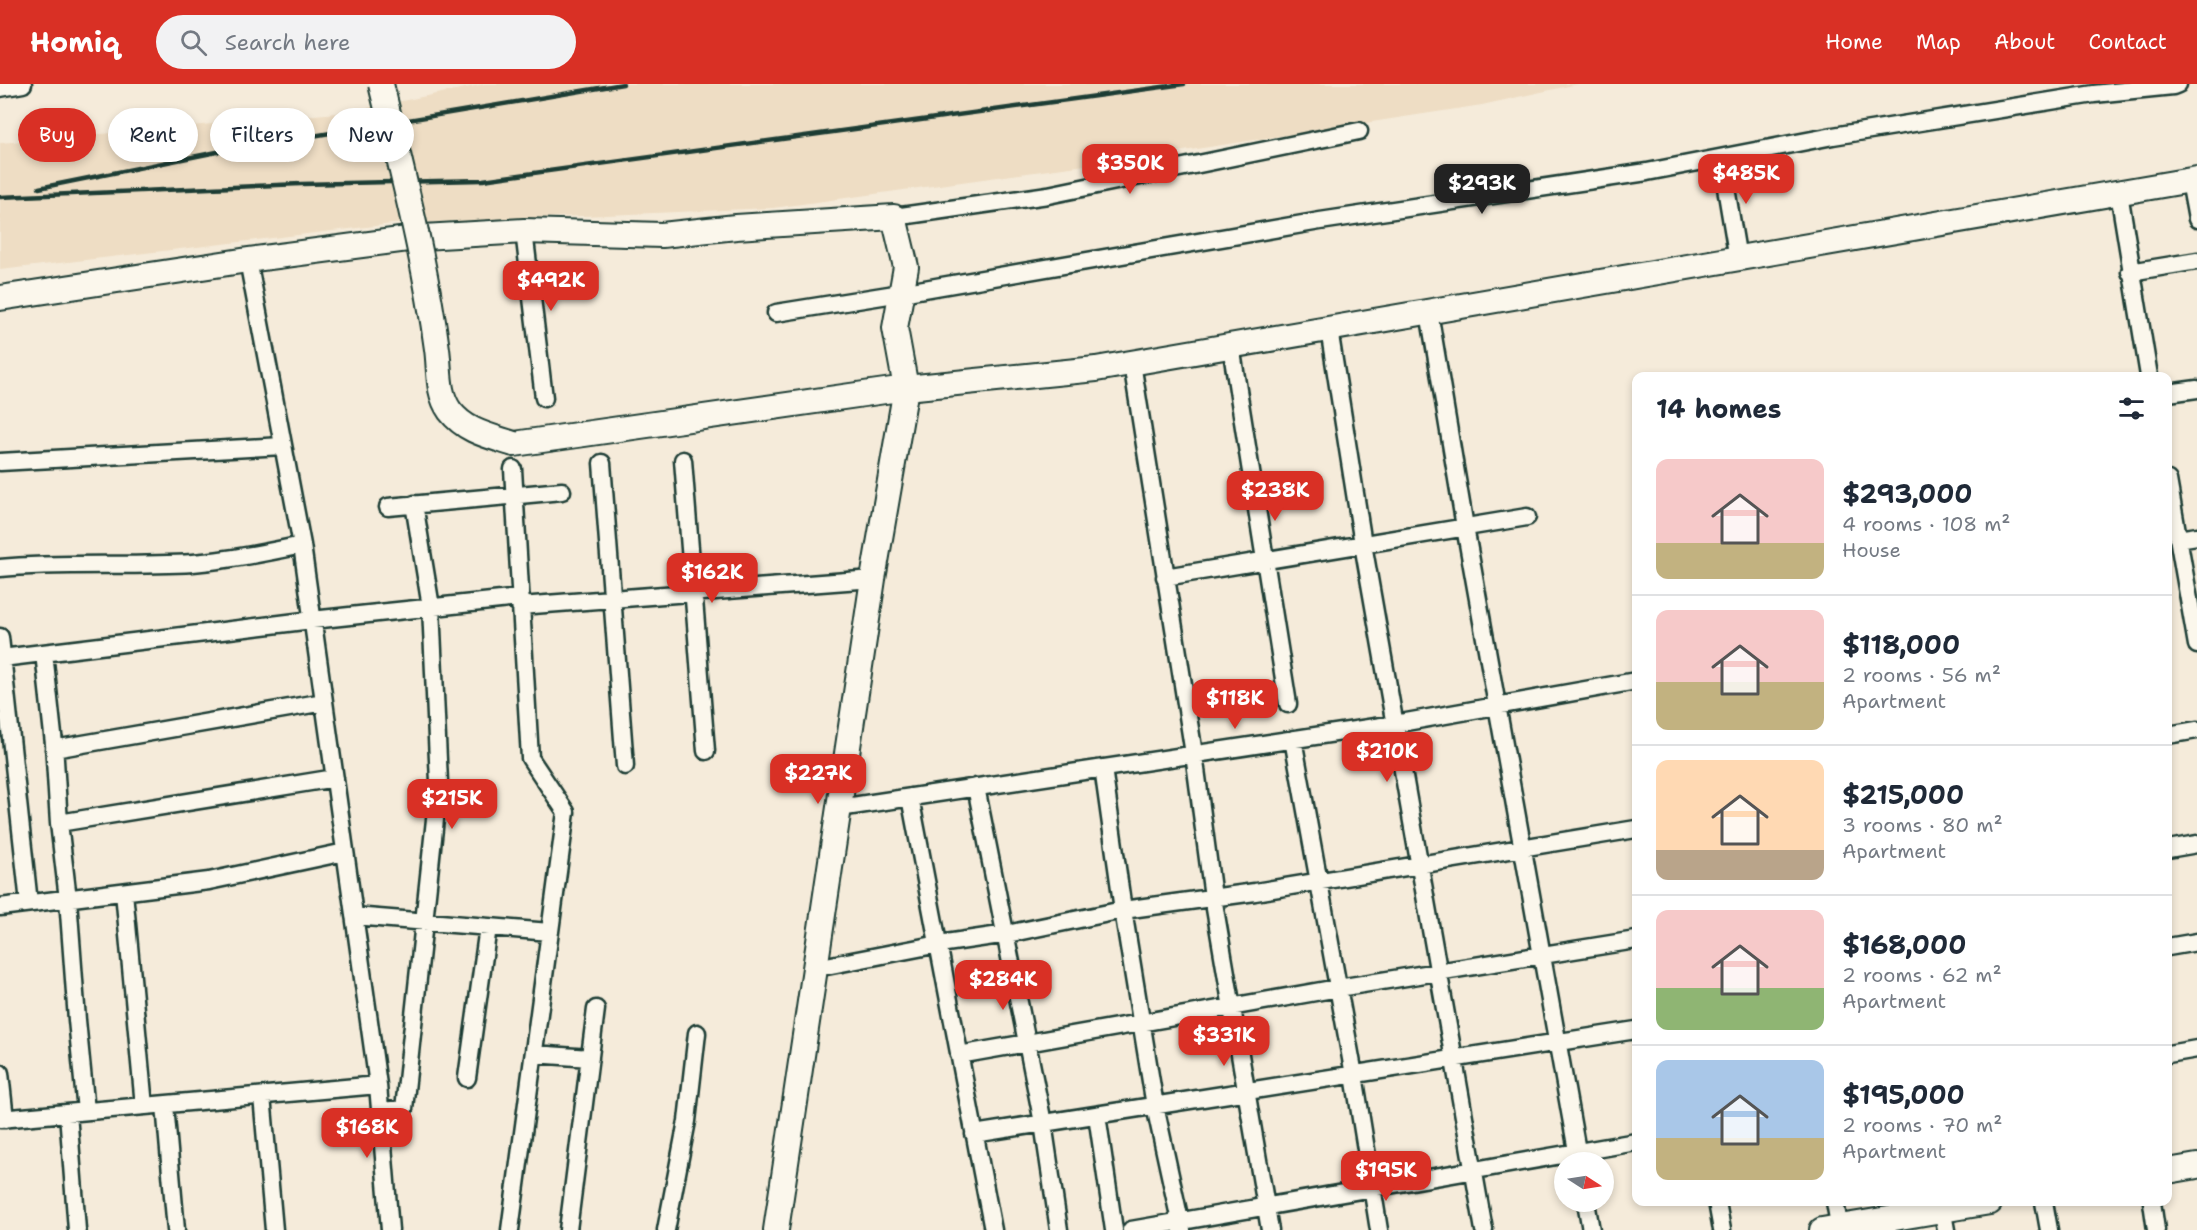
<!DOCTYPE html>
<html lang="en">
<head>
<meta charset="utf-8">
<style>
  body { margin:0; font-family:"Shantell Sans",sans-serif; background:#f2f2f3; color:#1f2937; height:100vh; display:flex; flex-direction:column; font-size:22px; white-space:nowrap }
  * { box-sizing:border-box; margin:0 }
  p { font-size:20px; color:#747a83 }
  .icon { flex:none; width:33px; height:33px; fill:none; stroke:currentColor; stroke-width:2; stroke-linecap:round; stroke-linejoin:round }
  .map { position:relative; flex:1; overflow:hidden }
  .panel { position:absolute; left:1632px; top:288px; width:540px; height:834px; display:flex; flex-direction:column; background:#fff; border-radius:12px; box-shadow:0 3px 9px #0003 }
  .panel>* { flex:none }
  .top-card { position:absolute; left:18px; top:24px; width:570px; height:54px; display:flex; gap:12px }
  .needle { width:39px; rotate:102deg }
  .buttons { position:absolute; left:1554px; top:1068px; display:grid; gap:12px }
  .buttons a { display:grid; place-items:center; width:60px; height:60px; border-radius:50%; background:#fff; box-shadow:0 3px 9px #0003; font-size:30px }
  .price { position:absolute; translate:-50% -51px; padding:0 14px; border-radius:12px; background:#d93025; color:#fff; font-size:20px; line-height:39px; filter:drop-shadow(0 2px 3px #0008) }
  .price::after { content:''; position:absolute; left:50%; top:36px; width:18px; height:14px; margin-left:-9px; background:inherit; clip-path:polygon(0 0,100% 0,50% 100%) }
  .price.on { background:#222; color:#fff }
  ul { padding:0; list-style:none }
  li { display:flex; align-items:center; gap:18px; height:150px; padding:0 24px }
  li+li { border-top:2px solid #e0e1e3 }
  li span { display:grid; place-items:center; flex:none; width:168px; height:120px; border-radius:12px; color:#555 }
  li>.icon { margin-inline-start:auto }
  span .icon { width:72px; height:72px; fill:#fffc; stroke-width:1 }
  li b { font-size:26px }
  h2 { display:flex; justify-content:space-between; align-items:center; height:72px; padding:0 24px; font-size:26px }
  .tag { padding:0 21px; border-radius:27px; background:#fff; box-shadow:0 3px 9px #0003; font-size:21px; line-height:54px }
  .tag.on { background:#d93025; color:#fff }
  header { display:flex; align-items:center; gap:36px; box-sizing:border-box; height:84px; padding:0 30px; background:#d93025; color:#fff }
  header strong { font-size:28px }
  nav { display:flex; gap:33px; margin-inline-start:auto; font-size:21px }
  .search { width:420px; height:54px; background:#f2f2f3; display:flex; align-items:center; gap:15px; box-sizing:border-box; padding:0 21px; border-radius:33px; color:#747a83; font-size:22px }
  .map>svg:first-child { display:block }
  .built { fill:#eeddc4 }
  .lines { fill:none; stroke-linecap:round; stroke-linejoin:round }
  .street-casing { stroke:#1f3d34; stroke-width:21 }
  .secondary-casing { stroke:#1f3d34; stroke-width:28 }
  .street { stroke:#fbf7ec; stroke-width:16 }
  .secondary { stroke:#fbf7ec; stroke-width:24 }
  .rail { stroke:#1f3d34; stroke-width:4.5 }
  .secondary-bridge-casing { stroke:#1f3d34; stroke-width:28; stroke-linecap:butt }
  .secondary-bridge { stroke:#fbf7ec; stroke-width:24 }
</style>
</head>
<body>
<header>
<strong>Homiq</strong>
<div class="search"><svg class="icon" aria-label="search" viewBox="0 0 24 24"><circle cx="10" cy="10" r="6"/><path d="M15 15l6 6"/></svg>Search here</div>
<nav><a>Home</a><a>Map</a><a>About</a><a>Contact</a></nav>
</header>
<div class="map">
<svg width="2197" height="1146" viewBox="0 0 2197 1146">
  <rect width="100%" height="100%" fill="#f5ebda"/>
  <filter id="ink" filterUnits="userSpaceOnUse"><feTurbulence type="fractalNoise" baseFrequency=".0167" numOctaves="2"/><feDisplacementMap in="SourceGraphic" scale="12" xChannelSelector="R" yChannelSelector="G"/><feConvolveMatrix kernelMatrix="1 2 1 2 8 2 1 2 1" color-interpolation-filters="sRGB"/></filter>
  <g filter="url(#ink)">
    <path class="built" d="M485 0H1578L1482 21 1151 72 773 124 392 140 0 186V59L348 28Z"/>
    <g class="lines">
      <defs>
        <path id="street" d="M0 4 23 0
          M1721 74 1738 175
          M2190 97 2197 135
          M2119 109 2149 292
          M894 133 1048 111 1359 47
          M524 147 544 314
          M248 176 302 461 378 1001 390 1146
          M2130 188 2197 177
          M1429 228 1465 443 1579 1078
          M776 229 901 209 1320 137 1647 88 1833 52 2094 10 2173 2 2178 0
          M1329 245 1363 460 1484 1146
          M1231 262 1288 620
          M1132 279 1194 670 1213 813 1270 1146
          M2168 309 2197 305
          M683 376 706 667
          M0 378 283 362
          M602 379 625 682
          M2168 396 2197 561
          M388 423 562 407
          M2178 455 2197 452
          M0 484C64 478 129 483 193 479 230 476 265 469 302 461
          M1165 493 1527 433
          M520 522 873 495
          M0 553 29 819
          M44 569 54 660 59 739 68 815 77 936 86 1027
          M2 574 312 536 519 514
          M2168 651 2197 646
          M1293 655 1354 991 1379 1146
          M54 665 324 618
          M1103 684 1123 826 1155 1022 1182 1146
          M976 703 1043 1039 1059 1146
          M910 713 993 1146
          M839 724 1395 640 1636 597
          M59 739 335 694
          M2168 765 2197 760
          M124 808 144 1022
          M0 823 209 797 345 768
          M354 832 550 848
          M2168 863 2197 858
          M816 884 939 860 1007 850 1123 826 1255 808 1636 745
          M534 970 590 974
          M2168 970 2197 965
          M959 971 1338 904 1636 856
          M0 989 5 1035
          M467 994 488 843
          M262 1012 274 1146
          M165 1021 176 1146
          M380 1027 404 1025 439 698 431 523 414 420
          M68 1029 77 1146
          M1097 1031 1114 1146
          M0 1035 378 1001
          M974 1050 1636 946
          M1586 1118 1591 1146
          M1717 1118 1722 1146
          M1835 1118 1840 1146
          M1941 1118 1946 1146
          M2044 1118 2049 1146
          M2152 1118 2156 1146
          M510 1146 566 728 530 674 513 385
          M568 1146 596 925
          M666 1146 687 1037 697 949
          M1131 1146 1636 1058"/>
        <path id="secondary" d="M0 214 248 176 423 153 524 147 662 151 736 143 894 133 906 183 895 244 906 304 873 495 776 1146
          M514 360 906 304 1096 285 2197 95
          M2168 1087 2197 1082
          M1822 1146 1990 1118"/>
      </defs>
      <use href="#street" class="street-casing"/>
      <use href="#secondary" class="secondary-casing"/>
      <use href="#street" class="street"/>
      <use href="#secondary" class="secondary"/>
      <path class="rail" d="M39 104 217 68 623 0
        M0 113 301 100 483 96 1184 0"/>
      <defs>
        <path id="secondary-bridge" d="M381 0C402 88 425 175 437 265 440 286 437 309 450 327 466 348 490 352 514 360"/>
      </defs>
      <use href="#secondary-bridge" class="secondary-bridge-casing"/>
      <use href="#secondary-bridge" class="secondary-bridge"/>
    </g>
  </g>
</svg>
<div class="buttons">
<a><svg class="needle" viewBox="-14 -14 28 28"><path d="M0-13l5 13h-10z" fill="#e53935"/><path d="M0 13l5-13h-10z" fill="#747a83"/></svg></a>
</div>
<b class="price" style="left:1130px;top:111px">$350K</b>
<b class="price" style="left:1746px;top:121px">$485K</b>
<b class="price on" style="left:1482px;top:131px">$293K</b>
<b class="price" style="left:551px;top:228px">$492K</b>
<b class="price" style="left:1275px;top:438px">$238K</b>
<b class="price" style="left:712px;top:520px">$162K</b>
<b class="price" style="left:1235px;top:646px">$118K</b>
<b class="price" style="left:1387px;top:699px">$210K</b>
<b class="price" style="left:818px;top:721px">$227K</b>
<b class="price" style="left:452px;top:746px">$215K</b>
<b class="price" style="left:1003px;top:927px">$284K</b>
<b class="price" style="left:1224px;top:983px">$331K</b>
<b class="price" style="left:367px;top:1075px">$168K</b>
<b class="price" style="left:1386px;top:1118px">$195K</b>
<div class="top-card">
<a class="tag on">Buy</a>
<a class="tag">Rent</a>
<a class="tag">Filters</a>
<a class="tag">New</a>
</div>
<section class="panel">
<h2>14 homes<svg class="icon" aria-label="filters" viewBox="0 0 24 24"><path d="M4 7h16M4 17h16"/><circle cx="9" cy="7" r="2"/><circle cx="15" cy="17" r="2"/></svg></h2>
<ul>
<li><span style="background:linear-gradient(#f6c9c9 70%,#c2b280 0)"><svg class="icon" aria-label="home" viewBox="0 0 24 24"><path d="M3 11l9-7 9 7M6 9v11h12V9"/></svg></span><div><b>$293,000</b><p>4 rooms · 108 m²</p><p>House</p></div></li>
<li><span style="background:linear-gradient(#f6c9c9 60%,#c2b280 0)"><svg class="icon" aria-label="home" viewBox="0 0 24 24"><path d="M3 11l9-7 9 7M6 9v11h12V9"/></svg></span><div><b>$118,000</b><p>2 rooms · 56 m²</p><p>Apartment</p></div></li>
<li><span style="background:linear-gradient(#ffd9b3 75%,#b9a48a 0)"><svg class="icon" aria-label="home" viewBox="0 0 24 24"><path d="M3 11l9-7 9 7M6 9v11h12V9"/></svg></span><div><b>$215,000</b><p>3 rooms · 80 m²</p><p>Apartment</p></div></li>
<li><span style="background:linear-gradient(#f6c9c9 65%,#8fb573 0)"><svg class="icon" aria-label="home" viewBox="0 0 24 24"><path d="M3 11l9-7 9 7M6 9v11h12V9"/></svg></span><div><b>$168,000</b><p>2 rooms · 62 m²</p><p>Apartment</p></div></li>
<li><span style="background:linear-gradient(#a9c7e8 65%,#c2b280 0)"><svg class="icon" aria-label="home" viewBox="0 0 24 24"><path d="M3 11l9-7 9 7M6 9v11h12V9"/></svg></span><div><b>$195,000</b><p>2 rooms · 70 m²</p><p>Apartment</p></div></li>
</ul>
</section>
</div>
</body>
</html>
